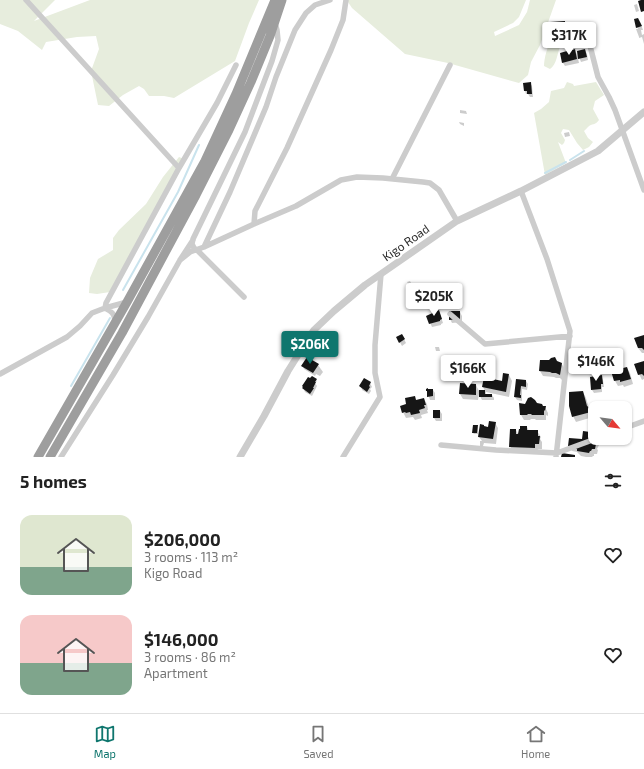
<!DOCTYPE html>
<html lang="en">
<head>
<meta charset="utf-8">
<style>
  body { margin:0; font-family:"Exo 2",sans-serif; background:#f6f6f6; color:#222; height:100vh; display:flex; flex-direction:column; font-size:15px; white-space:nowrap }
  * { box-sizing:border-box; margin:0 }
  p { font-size:13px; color:#767676 }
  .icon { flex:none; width:22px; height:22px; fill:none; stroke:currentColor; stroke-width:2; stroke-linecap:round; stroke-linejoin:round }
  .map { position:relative; height:457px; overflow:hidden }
  .panel { display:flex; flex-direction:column; background:#fff; flex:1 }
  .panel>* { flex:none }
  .needle { width:26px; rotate:119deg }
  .tools { position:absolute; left:588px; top:401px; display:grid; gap:8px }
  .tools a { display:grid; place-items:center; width:44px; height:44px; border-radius:8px; background:#fff; box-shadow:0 1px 3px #0004; font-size:20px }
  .price { position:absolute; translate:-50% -34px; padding:0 9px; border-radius:4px; background:#fff; color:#222; font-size:13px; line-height:26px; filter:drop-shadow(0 1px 2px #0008) }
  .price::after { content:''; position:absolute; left:50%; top:24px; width:12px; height:9px; margin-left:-6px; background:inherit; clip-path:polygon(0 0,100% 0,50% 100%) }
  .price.on { background:#0f766e; color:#fff }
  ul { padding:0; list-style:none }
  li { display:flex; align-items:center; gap:12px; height:100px; padding:0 20px }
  li span { display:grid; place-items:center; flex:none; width:112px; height:80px; border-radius:12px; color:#555 }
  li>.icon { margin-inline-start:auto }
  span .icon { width:48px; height:48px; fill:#fffc; stroke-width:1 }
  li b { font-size:17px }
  h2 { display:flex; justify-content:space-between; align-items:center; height:48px; padding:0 20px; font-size:17px }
  .dock { display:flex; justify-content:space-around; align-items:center; height:56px; border-top:1px solid #e0e0e0; background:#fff; font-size:11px; color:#767676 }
  .dock a { display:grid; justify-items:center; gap:2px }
  .dock .on { color:#0f766e }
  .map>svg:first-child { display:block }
  .green { fill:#e7eddd }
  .shadow { fill:#0003 }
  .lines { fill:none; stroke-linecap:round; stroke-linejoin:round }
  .stream { stroke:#c9e3ed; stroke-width:2 }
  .building { fill:#161616 }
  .minor { stroke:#ccc; stroke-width:5.5 }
  .tertiary { stroke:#ccc; stroke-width:7 }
  .trunk { stroke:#9e9e9e; stroke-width:9 }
  .labels { text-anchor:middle; stroke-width:4; stroke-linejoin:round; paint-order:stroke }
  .street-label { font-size:12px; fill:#2f2f2f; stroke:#fff }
</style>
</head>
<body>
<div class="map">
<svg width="644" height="457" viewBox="0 0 644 457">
  <rect width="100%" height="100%" fill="#fff"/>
  <path class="green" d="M0 0H55L34 21 90 0H259L249 23 235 61 174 98 164 96H149L144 89 139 86 123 95 109 106 98 105 91 71 99 49 96 36 77 37 46 42 42 50 18 31 0 24Z
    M348 0H526L519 17 513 23 494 32 495 36 519 25 527 12 530 0H556L540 45 531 62 528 75 519 83 448 63 405 54 352 8 348 2Z
    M565 34 567 39C565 41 562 43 560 47 557 54 557 64 550 69L544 66C544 59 547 45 553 39 556 36 561 35 565 34Z
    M567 82 573 84 574 86 596 82 604 95 595 101 593 109 599 120C595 126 592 123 588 127 587 128 586 129 584 131L588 138 593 142 589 147 583 150 577 143 569 130 563 129 561 133 565 140 564 143 562 145 558 142 566 163 545 175 534 113 541 109 549 102 551 91 564 88Z
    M179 157 184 159 110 292 97 294 89 293 90 278 98 259 113 250V238L119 230 146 204 163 177Z"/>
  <path class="shadow" d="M637 4 639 11 636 12 634 5Z
    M564 22 567 28V36H564L562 39H558V41L555 42 551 36V23Z
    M640 22 643 30H641L642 35 644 34V44L642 37 639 38V37L636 29H638L637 27Z
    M574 50 577 54 579 63 565 66 563 63 561 54Z
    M585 50 587 54 588 60 581 62 579 57Z
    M524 83H530L532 86 533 97H530L528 94H526L525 91Z
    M460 110 466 111 467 114 460 113Z
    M459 122 464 123V126L460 124Z
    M569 132 570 136 565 137 564 133Z
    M410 281 413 287 411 289 407 282Z
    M430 287 437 300 424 308 416 294Z
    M460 297 462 301 461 307 453 306 451 303Z
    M439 311 443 323 441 324V325L432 327 427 316Z
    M460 312 462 316V322L452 323 450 319Z
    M402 335 406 343 402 346 397 337Z
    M644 336V353H642L638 348 635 339Z
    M435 347H439L440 351H436Z
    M601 349 604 354 606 364H605L606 366H600V368L597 369V372L593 373 592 372H586L585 370H578L575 364 589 353Z
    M556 361 561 363 565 369 562 380 560 378H556L554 377 543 376 540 371Z
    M644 362V379L642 380 639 374Z
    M318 365 323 372 320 376 316 374 315 376 304 369 303 366Z
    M627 368 630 373 633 384 624 387 623 385 618 386 615 381 612 372Z
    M509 375 512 381 509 397 486 392V395H492L494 398V400H482L479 394 478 400 463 399 460 394 476 385 479 391H485L483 387 503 382Z
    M601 376 603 380 604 387H602V392L594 393 592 390Z
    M316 380 317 381 315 383 317 386 312 396 305 392 303 388Z
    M517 380 526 381 528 384 527 390 522 389V401L517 400 515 397Z
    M370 383 372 387 370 389 371 391 369 394 362 390 361 386Z
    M433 390 435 393V400H430L427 391Z
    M583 392 586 398 589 408 593 414V417L576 422 573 416Z
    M414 397 417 401 424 399 427 404 428 410H427L428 413 421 415 422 418 415 420 413 417 406 418 403 412Z
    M520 404H537L543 407H545L548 413V416L546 415V420H536L535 419H531L530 420H524L521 415Z
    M440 411 442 414V421H436L434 418Z
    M495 423 498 428 496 444 484 443 483 446H480V441H482L479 437 481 425 489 428Z
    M477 426 478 428V434H474L473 433Z
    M527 427 529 431H537L541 437 540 439 542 442V449H538L537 453 513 452 510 446 516 430 519 436Z
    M590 433 593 438H596L599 443V445L597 449 598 450 597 454H594V456H593L592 457H586L581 456 577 452 572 451 569 446 583 440Z"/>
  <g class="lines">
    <path class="stream" d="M570 160 584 151
      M545 173 566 162
      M123 290 178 192 199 145
      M71 386 110 318"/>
  </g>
  <path class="building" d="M641 0H644V11L641 12 638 1Z
    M638 18 642 26 636 28 634 19Z
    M565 21V31H561L559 34H555V36H550V22Z
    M571 48 572 50 575 49 577 59 562 63 560 53 567 51V49Z
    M585 49 587 57 578 59 577 51Z
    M531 82 532 94H527V91H524L523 83Z
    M426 285 427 287 430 285 435 294 420 303 414 294 423 289 422 287Z
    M451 296H460V304L450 303Z
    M439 310 442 319 440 320V321L429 324 426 316Z
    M449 311H460V319L449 320Z
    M402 334 405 339 399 343 396 337Z
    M644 335V350L642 348H638L634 338Z
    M321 339 333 351 331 353 319 341Z
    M601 348 603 358 601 359V361H597L598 363 594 364V367L589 368V366L582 367 581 365H574L573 358 578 356 577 354 589 352 591 349Z
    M307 357 319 364 313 373 301 366Z
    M555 357 557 361 562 363 560 375 556 373H552L550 372 539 371 540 360H549L551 358Z
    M644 361V376L642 374 638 375 634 364Z
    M627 367 631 379 620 382V380L614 381 611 371Z
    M503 373 509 374 506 392 482 387 484 377 502 381Z
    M602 375 603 384H601V389L591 390 590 377Z
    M312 376 317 379 315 382H316L313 388H314L310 394 302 388 303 387 302 386 308 377 310 378Z
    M364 378 371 382 369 386 370 387 367 392 359 386Z
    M516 379 526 380V387L521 386 520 395H521V398L514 397Z
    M460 383 476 384V395L459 394Z
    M428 388V389H433V396L427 397V391H426V389Z
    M479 390H485V394H492V397H479Z
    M583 391 587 406 590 408 591 412 572 417 569 406V392Z
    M415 396 416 400 424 398 426 405H424L425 408 419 410 420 413 411 415 410 412 406 413 405 412 402 413 400 406 406 404 405 398Z
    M531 397 535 400 537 403 542 404 543 406H546L545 411 544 410V415H532L531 414H528L527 415H520L519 403 525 404 528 398Z
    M433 410H440V418H433Z
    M489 421 496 422 493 439 478 437 480 424 484 425V426L488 427Z
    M473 425H478L477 433H472Z
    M520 426H527V430H538V436H540L539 444H535V448L509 447 510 429H516V434H518L519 429H520Z
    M583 431 590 432V437L595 436 594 443 596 444 595 449H592L591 451H590L589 453 577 451V449L568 446 569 438 582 439Z
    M562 453 575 455V457H561Z"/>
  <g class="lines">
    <path class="minor" d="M26 0 179 168 217 103 236 65
      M586 30 598 77 609 97 615 110 644 190
      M392 179 450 65
      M521 191 547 259 570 331 556 457
      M254 224 255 211 287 148 331 50 343 20 346 0
      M204 247 230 192 266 107 276 77 295 30 306 13 315 5 330 0
      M180 260 190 252 204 247 254 224 296 206 341 180 357 177 383 178 423 182 430 183 439 190 457 221
      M244 297 197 250 194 248 192 244 193 239 245 132 272 61 278 40 277 30 275 23
      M105 308 106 303 179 168
      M105 308C111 311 115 314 115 321
      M450 314 485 344 570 336
      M0 374 67 337 80 326 92 313 105 308 127 302
      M625 428 644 421
      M441 445 496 450 557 453 598 438
      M61 457 113 375 148 317 180 260 193 240
      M343 457 380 397 375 373V345L381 274"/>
    <path class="tertiary" d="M240 457 264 416 288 371 310 336 314 330 334 311 365 285 457 221 521 191 598 151 644 112"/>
    <path class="trunk" d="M38 457 127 302 205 161 236 94 275 0
      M50 457 122 333 196 195 229 130 251 82 270 36 282 0"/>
  </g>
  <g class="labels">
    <g class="street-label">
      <text transform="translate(406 243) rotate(-35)" y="4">Kigo Road</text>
    </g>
  </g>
</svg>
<div class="tools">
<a><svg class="needle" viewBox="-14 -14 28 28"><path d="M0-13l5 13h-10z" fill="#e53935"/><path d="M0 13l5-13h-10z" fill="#767676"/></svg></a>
</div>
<b class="price" style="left:569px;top:56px">$317K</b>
<b class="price" style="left:434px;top:317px">$205K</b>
<b class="price on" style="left:310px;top:365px">$206K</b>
<b class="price" style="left:596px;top:382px">$146K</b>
<b class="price" style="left:468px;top:389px">$166K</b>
</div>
<section class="panel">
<h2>5 homes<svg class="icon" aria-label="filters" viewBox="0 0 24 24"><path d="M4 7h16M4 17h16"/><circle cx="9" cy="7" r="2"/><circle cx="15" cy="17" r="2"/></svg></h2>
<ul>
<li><span style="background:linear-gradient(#dfe7d0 65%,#7fa58c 0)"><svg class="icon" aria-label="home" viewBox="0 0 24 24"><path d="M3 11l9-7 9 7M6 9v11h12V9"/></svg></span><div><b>$206,000</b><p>3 rooms · 113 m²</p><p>Kigo Road</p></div><svg class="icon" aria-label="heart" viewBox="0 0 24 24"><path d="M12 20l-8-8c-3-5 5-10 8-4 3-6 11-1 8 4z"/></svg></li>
<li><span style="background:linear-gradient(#f6c9c9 60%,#7fa58c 0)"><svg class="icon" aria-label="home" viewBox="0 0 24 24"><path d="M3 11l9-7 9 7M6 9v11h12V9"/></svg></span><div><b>$146,000</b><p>3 rooms · 86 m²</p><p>Apartment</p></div><svg class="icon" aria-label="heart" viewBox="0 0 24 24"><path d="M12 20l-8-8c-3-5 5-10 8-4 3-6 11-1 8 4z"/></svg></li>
</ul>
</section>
<nav class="dock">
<a class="on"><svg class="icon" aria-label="map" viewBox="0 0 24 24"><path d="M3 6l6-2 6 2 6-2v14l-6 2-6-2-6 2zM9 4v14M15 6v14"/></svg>Map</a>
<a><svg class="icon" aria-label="saved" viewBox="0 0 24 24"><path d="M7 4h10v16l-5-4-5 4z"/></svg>Saved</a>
<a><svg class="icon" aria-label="home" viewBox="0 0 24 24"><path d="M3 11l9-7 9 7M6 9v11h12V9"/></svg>Home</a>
</nav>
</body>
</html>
